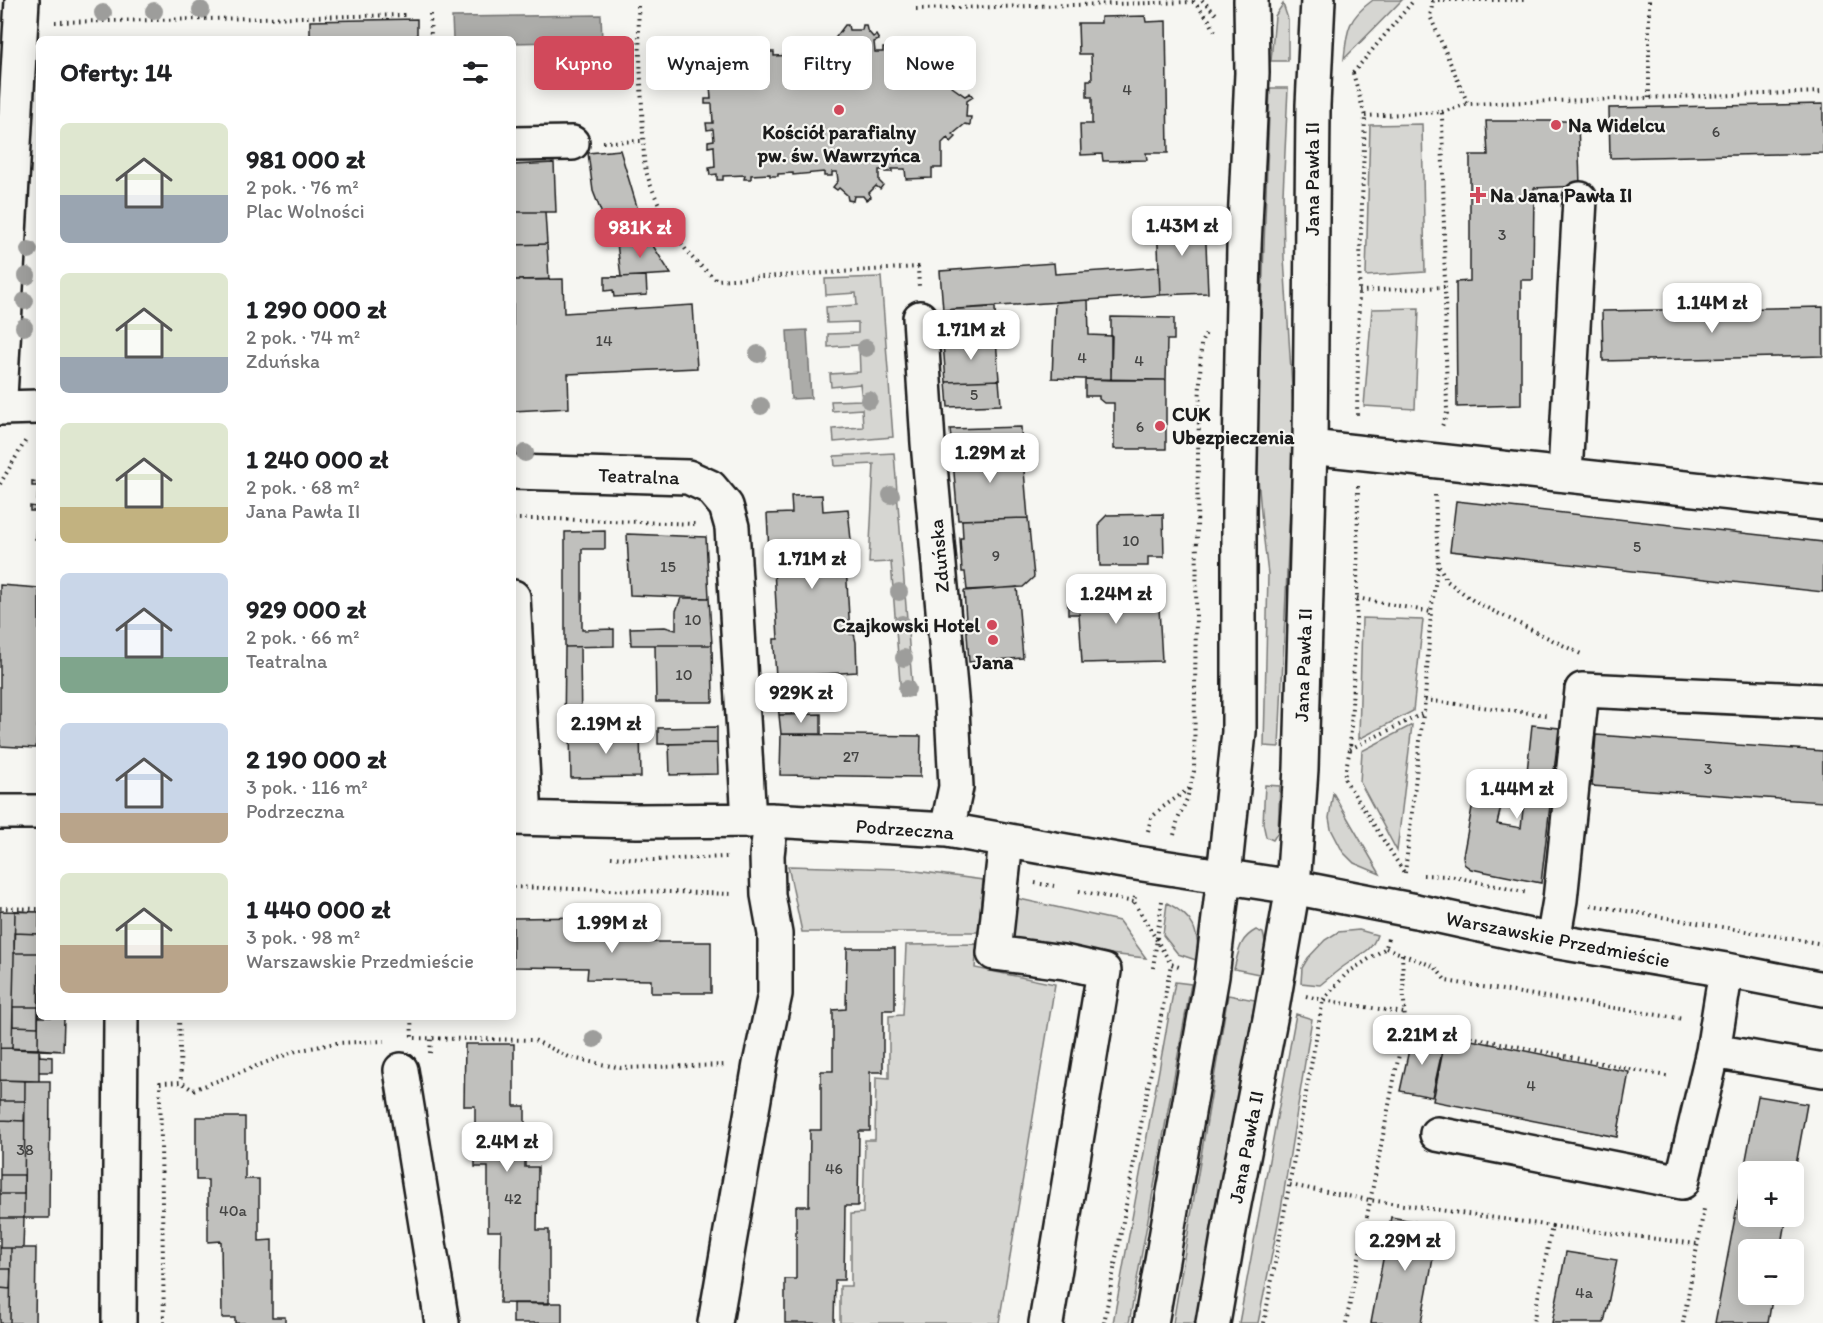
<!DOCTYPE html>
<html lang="pl">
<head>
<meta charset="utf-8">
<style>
  body { margin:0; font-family:Itim,sans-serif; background:#f2f2f2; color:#202124; height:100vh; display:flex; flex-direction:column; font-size:22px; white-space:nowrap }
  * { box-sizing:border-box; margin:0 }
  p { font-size:20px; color:#757577 }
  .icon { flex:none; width:33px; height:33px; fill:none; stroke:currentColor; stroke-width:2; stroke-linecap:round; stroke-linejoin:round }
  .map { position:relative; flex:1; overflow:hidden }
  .drawer { position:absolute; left:36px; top:36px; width:480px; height:984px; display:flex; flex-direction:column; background:#fff; border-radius:9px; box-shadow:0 3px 15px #0003 }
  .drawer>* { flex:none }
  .top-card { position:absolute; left:534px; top:36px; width:570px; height:54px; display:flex; gap:12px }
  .controls { position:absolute; left:1738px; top:1161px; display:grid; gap:12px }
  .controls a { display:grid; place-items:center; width:66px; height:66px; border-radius:9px; background:#fff; box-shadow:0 3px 15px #0003; font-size:30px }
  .price { position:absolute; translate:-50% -51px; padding:0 14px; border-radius:12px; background:#fff; color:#222; font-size:20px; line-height:39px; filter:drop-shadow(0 2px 3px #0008) }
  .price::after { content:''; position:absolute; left:50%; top:36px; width:18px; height:14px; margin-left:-9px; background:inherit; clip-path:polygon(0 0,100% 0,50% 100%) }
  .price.on { background:#d1495b; color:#fff }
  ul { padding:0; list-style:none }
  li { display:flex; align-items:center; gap:18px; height:150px; padding:0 24px }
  li span { display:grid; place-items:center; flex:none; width:168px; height:120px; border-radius:9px; color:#555 }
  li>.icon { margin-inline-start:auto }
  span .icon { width:72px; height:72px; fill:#fffc; stroke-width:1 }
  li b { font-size:26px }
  h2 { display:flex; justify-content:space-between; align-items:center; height:72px; padding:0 24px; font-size:26px }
  .chip { padding:0 21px; border-radius:9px; background:#fff; box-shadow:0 3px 15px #0003; font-size:21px; line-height:54px }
  .chip.on { background:#d1495b; color:#fff }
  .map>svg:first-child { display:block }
  .green { fill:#d6d6d2; stroke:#797977; stroke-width:1.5 }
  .water { fill:#acaca9; stroke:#727271; stroke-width:1.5 }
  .building { fill:#c0c0bd; stroke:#1c1c1c; stroke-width:1.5 }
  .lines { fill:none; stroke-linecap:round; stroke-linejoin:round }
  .minor-casing { stroke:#1c1c1c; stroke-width:38 }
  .path { stroke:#1c1c1c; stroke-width:4; stroke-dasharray:1.5 4.5; stroke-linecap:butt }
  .minor { stroke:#f6f6f2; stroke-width:33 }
  .tree { fill:#9d9d9b }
  .poi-dot { fill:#d1495b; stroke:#f6f6f2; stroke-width:2 }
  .labels { text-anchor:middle; stroke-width:4.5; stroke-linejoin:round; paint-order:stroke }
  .number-label { font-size:16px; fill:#454544 }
  .poi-label { font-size:20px; font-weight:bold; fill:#1c1c1c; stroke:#f6f6f2; text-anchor:start }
  .street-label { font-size:20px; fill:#1c1c1c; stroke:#f6f6f2 }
</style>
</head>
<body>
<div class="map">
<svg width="1823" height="1323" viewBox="0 0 1823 1323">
  <rect width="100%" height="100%" fill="#f6f6f2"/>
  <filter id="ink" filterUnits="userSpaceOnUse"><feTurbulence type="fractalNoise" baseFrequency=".0167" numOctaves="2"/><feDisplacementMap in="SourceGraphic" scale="12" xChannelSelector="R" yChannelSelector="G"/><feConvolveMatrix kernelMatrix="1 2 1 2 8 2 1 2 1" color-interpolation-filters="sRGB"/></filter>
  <g filter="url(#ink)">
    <path class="green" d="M1373 0H1402L1344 59C1347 30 1347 19 1373 0Z
      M1283 4 1288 19V61H1271L1275 16Z
      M1270 88H1288L1283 194 1284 258 1294 419 1279 747 1264 746 1268 574 1262 524 1256 455Z
      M1422 124 1425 272 1366 276 1370 125Z
      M881 277 893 437 834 442 833 429 863 427 862 409 832 411 831 401 862 400 860 384 831 387 830 374 860 372 859 345 828 347V334L858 333V322L827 323 826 307 857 305 856 293 826 295 825 279Z
      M1419 308 1415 409 1364 406 1372 309Z
      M894 453 913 696H901L891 562 869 563 874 464 835 466 834 456Z
      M1362 618 1423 620 1413 711 1359 739Z
      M1412 725 1397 851 1360 782 1362 751Z
      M1265 785 1280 786 1278 832 1273 840 1266 837 1263 823Z
      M1333 793 1380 874 1354 863 1343 852 1331 829 1329 818Z
      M788 866 901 869 983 880 978 932H802Z
      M1015 898 1119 921 1146 958 1019 944 1011 934Z
      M1167 903C1195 917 1198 931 1199 961L1178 954 1163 935Z
      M1256 930 1263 933 1266 946 1264 975 1234 969C1239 951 1239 939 1256 930Z
      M1359 930 1377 935C1371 953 1361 953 1347 964 1338 970 1329 978 1320 985L1301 983 1302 968 1308 958 1325 940 1338 932Z
      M977 944 975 968 1055 984 999 1323H840V1286H851V1214L863 1213 865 1140H875L876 1077 889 1078V1016L903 1015 906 945Z
      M1175 982 1191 984 1129 1323H1113Z
      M1228 995 1255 1000 1197 1323H1173Z
      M1296 1014 1312 1019 1281 1209 1258 1323H1239Z"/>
    <path class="water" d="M601 15 602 41 513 43V39H453L452 17Z
      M807 330 811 398 791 399 787 331Z"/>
    <path class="building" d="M1145 16 1146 22 1166 21 1168 153H1146L1147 160 1103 161 1102 154 1081 155 1080 124H1092V97H1087V80H1092L1091 54H1079L1078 23H1101V17Z
      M417 19V39H310V21Z
      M845 25H848L849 30H862L863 25H866L867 30 873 37 876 35 879 40 874 42 875 52H883V48H890L889 52H900V46H931V52H941V84H947L948 81 953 82 952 87 965 96 970 93 973 97 967 101 966 117H971L970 125 965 124 953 134 956 137 951 142 947 138 942 143V168H932V178L906 179 905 169H892V172H885V170H879V181L883 185 880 189 876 186 869 193 871 197 866 200 863 196H854L853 201 848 200 847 195 839 188 837 190 833 187 838 181 837 172H832V176H824V172L793 175V173L778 174V176H770V174L751 175V179H744L745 175 723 176V180H717V174L710 175 709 168 715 167 714 146 708 147V141L714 140 713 129 707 130 706 123H713L712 104H705V99H711L710 86 704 87 703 80H710L709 66H702V59L708 60V56H714V54H720V57L725 53 732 51 743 57V53H748L749 56H768V52H774V56L795 55V52H802V55H824V51H830L829 55H837L836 43 833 41Z
      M1823 104V153L1610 158 1609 108Z
      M1486 121H1578L1580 186 1534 188 1533 280H1521V405L1457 407 1456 282 1470 281V155H1488Z
      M620 150 638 210 605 222 593 191 588 153Z
      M554 163 556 212H513V165Z
      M513 212H545L547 244 513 245Z
      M1205 220 1208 293 1160 295 1157 221Z
      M641 221 648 238 614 243 613 225Z
      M648 238 671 274 621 277 617 243Z
      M547 244 549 280H513V245Z
      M1054 263 1055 274 1159 267 1160 295 943 310 940 271Z
      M646 276 647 295 614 297 613 290 605 291V277Z
      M563 279 564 313 693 305 697 368 568 374 569 408 513 411V280Z
      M1088 300 1089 335 1112 336 1111 380 1052 378 1055 302Z
      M995 307 996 339 943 343V310Z
      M1823 307V356L1603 361 1602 311Z
      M1111 317 1174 318V340H1167L1166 380H1111Z
      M996 339 999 380 946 382 943 343Z
      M1085 379 1166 380V449H1114V403H1104L1099 399V396H1085Z
      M999 380 1001 405 948 407 946 382Z
      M1021 427 1022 447 952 449 950 429Z
      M1022 447 1028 518 958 520 952 449Z
      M39 472V539L38 540 35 539 37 511H30V506L37 507 38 486H32V481L38 482Z
      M822 495 823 511 848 509 851 540 850 548H845L850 634H854L856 642 857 672 776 677 774 646V639H778L773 552H769L767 514 792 513 791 496Z
      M1456 501 1823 542V592L1450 551Z
      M1163 514 1164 557H1148V566H1100L1099 523 1107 515Z
      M1028 518 1034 577 1023 587 967 590 965 572H962L960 538H963L962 520Z
      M605 531V549H582V630L614 629V646L565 647V532Z
      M627 534 706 537 709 598 630 595Z
      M0 585 39 588V705L36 748 0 746Z
      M1146 586 1147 609 1159 608 1162 661 1082 663 1079 614H1068V588Z
      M1017 587 1023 658 969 662 964 591Z
      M681 598H709L712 645H631L630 628 665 627 676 630V611Z
      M655 645H712L713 702H656Z
      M565 647H580L581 733H570V735H564Z
      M790 676 792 715H779L776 677Z
      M821 714V734H781L779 715Z
      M1532 725 1559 728 1541 883 1471 869 1464 864 1463 856 1474 797 1502 802 1497 824 1521 828Z
      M717 727V743L658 744V728Z
      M640 732 641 777 571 778 570 733Z
      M781 734 921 736 920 777 780 775Z
      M1596 735 1823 751V802L1592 786Z
      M717 743 718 774 670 775 669 744Z
      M0 911 39 912V1017H64L63 1051 39 1049 40 1056 52 1057V1072H39V1081H50L49 1218H24L23 1248H36L35 1323H0Z
      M15 911 39 912 38 1050 12 1049Z
      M588 917V930H650L651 942H711V993H651V980L587 979 588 968 513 967V918Z
      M14 933 39 934V953H14Z
      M847 948H895V1010H883V1072H870V1131H859L858 1206H845L844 1280H835L834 1323H785V1279H796V1206H809L810 1130H821V1071H833V1010L846 1009Z
      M39 959V1017H64L63 1051 38 1050Z
      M13 1007H38V1027L13 1026Z
      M1446 1035 1629 1072 1617 1137 1433 1101Z
      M1412 1036 1444 1042 1432 1097 1400 1091Z
      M465 1044H514V1106H525V1167H538L537 1230H549V1304L500 1303 501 1231H488V1167H475V1106H464Z
      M0 1048 39 1049V1081L0 1080Z
      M0 1080 25 1081 24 1218H0Z
      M25 1081H50L49 1218H24Z
      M1758 1096 1807 1104 1794 1176V1172H1749V1216H1787L1781 1250H1749V1294H1773L1768 1323H1715Z
      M0 1101H25L24 1121 0 1120Z
      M196 1117H245V1179H259V1241L272 1240V1317H285V1323H235V1318H222L221 1241 208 1242V1180H196Z
      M0 1175H24V1194H0Z
      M1391 1217 1439 1226 1421 1323H1371Z
      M0 1218H24L23 1248H0Z
      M0 1248H11L10 1323H0Z
      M11 1248H36L35 1323H10Z
      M1566 1252 1617 1260 1604 1323H1552Z
      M0 1269H11L10 1289 0 1288Z
      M513 1303H562V1323H513Z"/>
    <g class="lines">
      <defs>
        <path id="minor" d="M513 144 572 143
          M920 318 928 443 952 709 956 787 947 830
          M0 397 22 0
          M0 408 39 407
          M1310 447 1823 503
          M513 472 688 477 710 487 726 506 732 527 749 821
          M1565 474 1580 199
          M513 597 525 818
          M0 812H39
          M513 818 637 821 771 820 947 830 1123 861 1293 887 1416 911 1553 941 1726 970 1823 989
          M1006 841 994 953 1064 962 1104 971 1046 1323
          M1553 941 1560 900 1582 690 1823 701
          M1713 1051 1823 1070
          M401 1070 442 1323
          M1437 1134 1682 1182 1713 1051 1726 970
          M119 1323 121 1017
          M715 1323 760 1064 775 994V934L768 895 767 855 771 820
          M1151 1323 1212 976 1224 876 1239 732V512L1244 247 1252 73 1251 0
          M1213 1323 1231 1219 1271 1014 1293 887 1301 769 1310 447 1313 105 1318 0"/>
      </defs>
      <use href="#minor" class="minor-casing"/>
      <path class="path" d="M1202 0 1216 14
        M1432 0H1527
        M1193 1 1209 20 1216 33
        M1433 1 1430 16 1468 104
        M638 6 644 160C647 187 672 232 689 254 697 264 708 272 717 280L918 267 919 287
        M916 9 1193 2
        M430 14 431 39
        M55 22 406 15
        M1353 73 1365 116 1359 291 1357 418
        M1353 73 1414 0
        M1649 98V0
        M1442 112 1468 104 1823 92
        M1365 116 1442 112 1447 413 1441 429
        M603 142 644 141
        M1359 291 1445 287
        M0 484 26 440
        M1358 486 1357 598 1350 749 1344 778 1405 874
        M1435 495 1438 564
        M513 519H554L696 524
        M1357 598 1431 612
        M1425 700 1546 715
        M1350 749 1424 713 1431 612 1438 564 1447 581 1475 602 1583 655
        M1148 831 1151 818 1163 807 1189 789
        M1174 835 1178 819 1187 799 1194 771 1198 455 1201 343 1207 331
        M611 857 653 860 727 857
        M1405 873 1423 714
        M1423 875 1450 876 1528 893
        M1035 883 1054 886
        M513 887 734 894
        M1079 891 1134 902
        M1135 897 1134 902 1171 964 1179 967
        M1591 905 1823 944
        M0 908 39 909
        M1386 948 1435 967 1446 981 1683 1019
        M1402 954 1405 1024
        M1153 968 1162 901
        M1306 996 1323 1000 1347 973 1386 948 1388 938
        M179 1017 181 1082
        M411 1017 412 1038 534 1040 571 1058 621 1068 727 1065
        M430 1053 431 1038
        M1290 1185 1369 1200 1552 1226 1533 1323
        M1552 1226 1697 1244
        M164 1323 160 1083 181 1082 193 1090 296 1051 336 1043 384 1041
        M1104 1323 1171 964
        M1264 1323 1323 1000 1404 1013
        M1346 1323 1405 1024 1671 1077
        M1683 1323 1704 1209"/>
      <use href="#minor" class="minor"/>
    </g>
    <g class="tree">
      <circle cx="201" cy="10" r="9"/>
      <circle cx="154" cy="11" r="9"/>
      <circle cx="103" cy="13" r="9"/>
      <circle cx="29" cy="250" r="9"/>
      <circle cx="27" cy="276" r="9"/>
      <circle cx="25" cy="301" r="9"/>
      <circle cx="24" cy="327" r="9"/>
      <circle cx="866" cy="348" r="9"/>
      <circle cx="758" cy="354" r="9"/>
      <circle cx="869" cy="400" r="9"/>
      <circle cx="761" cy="406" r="9"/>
      <circle cx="525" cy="453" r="9"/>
      <circle cx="891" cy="495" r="9"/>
      <circle cx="899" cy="592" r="9"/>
      <circle cx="902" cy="624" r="9"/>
      <circle cx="904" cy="658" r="9"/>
      <circle cx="907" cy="689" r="9"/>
      <circle cx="594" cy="1039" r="9"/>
    </g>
  </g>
  <g class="poi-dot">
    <circle cx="839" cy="110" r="6"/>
    <circle cx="1556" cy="125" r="6"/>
    <path d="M1475 186h6v6h6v6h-6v6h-6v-6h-6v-6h6z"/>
    <circle cx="1160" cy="426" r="6"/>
    <circle cx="992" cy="625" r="6"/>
    <circle cx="993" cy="640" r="6"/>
  </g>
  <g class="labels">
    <g class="number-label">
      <text x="1127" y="95">4</text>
      <text x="1716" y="137">6</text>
      <text x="1502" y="240">3</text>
      <text x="604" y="346">14</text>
      <text x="1082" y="363">4</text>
      <text x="1139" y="366">4</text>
      <text x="974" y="400">5</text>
      <text x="1140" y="432">6</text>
      <text x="1131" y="546">10</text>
      <text x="1637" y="552">5</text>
      <text x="996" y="561">9</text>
      <text x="668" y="572">15</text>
      <text x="693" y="625">10</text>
      <text x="684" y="680">10</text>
      <text x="851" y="762">27</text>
      <text x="1708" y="774">3</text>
      <text x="1531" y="1091">4</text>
      <text x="25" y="1155">38</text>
      <text x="834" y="1174">46</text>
      <text x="513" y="1204">42</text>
      <text x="233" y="1216">40a</text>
      <text x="1584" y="1298">4a</text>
    </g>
    <g class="poi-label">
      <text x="1568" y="132">Na Widelcu</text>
      <text x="839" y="139" text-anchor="middle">Kościół parafialny<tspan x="839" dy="23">pw. św. Wawrzyńca</tspan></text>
      <text x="1490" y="202">Na Jana Pawła II</text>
      <text x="1172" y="421">CUK<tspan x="1172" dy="23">Ubezpieczenia</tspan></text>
      <text x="980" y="632" text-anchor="end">Czajkowski Hotel</text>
      <text x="993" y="669" text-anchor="middle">Jana</text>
    </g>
    <g class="street-label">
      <text transform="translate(1312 179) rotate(-90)" y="7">Jana Pawła II</text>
      <text transform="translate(639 476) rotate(2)" y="7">Teatralna</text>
      <text transform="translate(939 556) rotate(-95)" y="7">Zduńska</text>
      <text transform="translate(1303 665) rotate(-88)" y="7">Jana Pawła II</text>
      <text transform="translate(905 829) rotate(4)" y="7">Podrzeczna</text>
      <text transform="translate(1558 939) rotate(11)" y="7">Warszawskie Przedmieście</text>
      <text transform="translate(1246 1147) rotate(-79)" y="7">Jana Pawła II</text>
    </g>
  </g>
</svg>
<div class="controls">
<a>+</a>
<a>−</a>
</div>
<b class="price" style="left:1182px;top:257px">1.43M zł</b>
<b class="price on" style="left:640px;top:259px">981K zł</b>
<b class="price" style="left:1712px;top:334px">1.14M zł</b>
<b class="price" style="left:971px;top:361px">1.71M zł</b>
<b class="price" style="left:990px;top:484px">1.29M zł</b>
<b class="price" style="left:812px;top:590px">1.71M zł</b>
<b class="price" style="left:1116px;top:625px">1.24M zł</b>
<b class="price" style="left:801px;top:724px">929K zł</b>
<b class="price" style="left:606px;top:755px">2.19M zł</b>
<b class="price" style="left:1517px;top:820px">1.44M zł</b>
<b class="price" style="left:612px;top:954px">1.99M zł</b>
<b class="price" style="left:1422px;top:1066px">2.21M zł</b>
<b class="price" style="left:507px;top:1173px">2.4M zł</b>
<b class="price" style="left:1405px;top:1272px">2.29M zł</b>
<div class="top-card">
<a class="chip on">Kupno</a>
<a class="chip">Wynajem</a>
<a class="chip">Filtry</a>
<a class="chip">Nowe</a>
</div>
<section class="drawer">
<h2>Oferty: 14<svg class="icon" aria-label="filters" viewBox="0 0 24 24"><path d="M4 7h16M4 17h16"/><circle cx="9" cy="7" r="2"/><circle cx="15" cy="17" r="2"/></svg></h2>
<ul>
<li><span style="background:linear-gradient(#dfe7d0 60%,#9aa5b1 0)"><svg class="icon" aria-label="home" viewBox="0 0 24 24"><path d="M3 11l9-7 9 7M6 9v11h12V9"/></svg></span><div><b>981 000 zł</b><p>2 pok. · 76 m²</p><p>Plac Wolności</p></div></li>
<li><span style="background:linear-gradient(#dfe7d0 70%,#9aa5b1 0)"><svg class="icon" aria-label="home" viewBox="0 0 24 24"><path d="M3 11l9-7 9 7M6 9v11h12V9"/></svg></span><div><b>1 290 000 zł</b><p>2 pok. · 74 m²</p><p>Zduńska</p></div></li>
<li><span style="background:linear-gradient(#dfe7d0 70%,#c2b280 0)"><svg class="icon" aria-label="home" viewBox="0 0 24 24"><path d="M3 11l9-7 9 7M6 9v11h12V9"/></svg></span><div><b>1 240 000 zł</b><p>2 pok. · 68 m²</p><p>Jana Pawła II</p></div></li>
<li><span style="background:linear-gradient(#c9d6e8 70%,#7fa58c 0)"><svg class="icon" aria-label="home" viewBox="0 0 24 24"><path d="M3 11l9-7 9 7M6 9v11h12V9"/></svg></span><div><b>929 000 zł</b><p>2 pok. · 66 m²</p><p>Teatralna</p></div></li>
<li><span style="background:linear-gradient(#c9d6e8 75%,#b9a48a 0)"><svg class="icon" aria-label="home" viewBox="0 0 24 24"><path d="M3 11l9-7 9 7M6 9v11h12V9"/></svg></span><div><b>2 190 000 zł</b><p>3 pok. · 116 m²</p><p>Podrzeczna</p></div></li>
<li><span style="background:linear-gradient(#dfe7d0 60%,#b9a48a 0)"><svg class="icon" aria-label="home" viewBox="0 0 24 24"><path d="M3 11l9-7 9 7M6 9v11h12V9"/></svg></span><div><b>1 440 000 zł</b><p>3 pok. · 98 m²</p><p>Warszawskie Przedmieście</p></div></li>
</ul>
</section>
</div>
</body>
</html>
